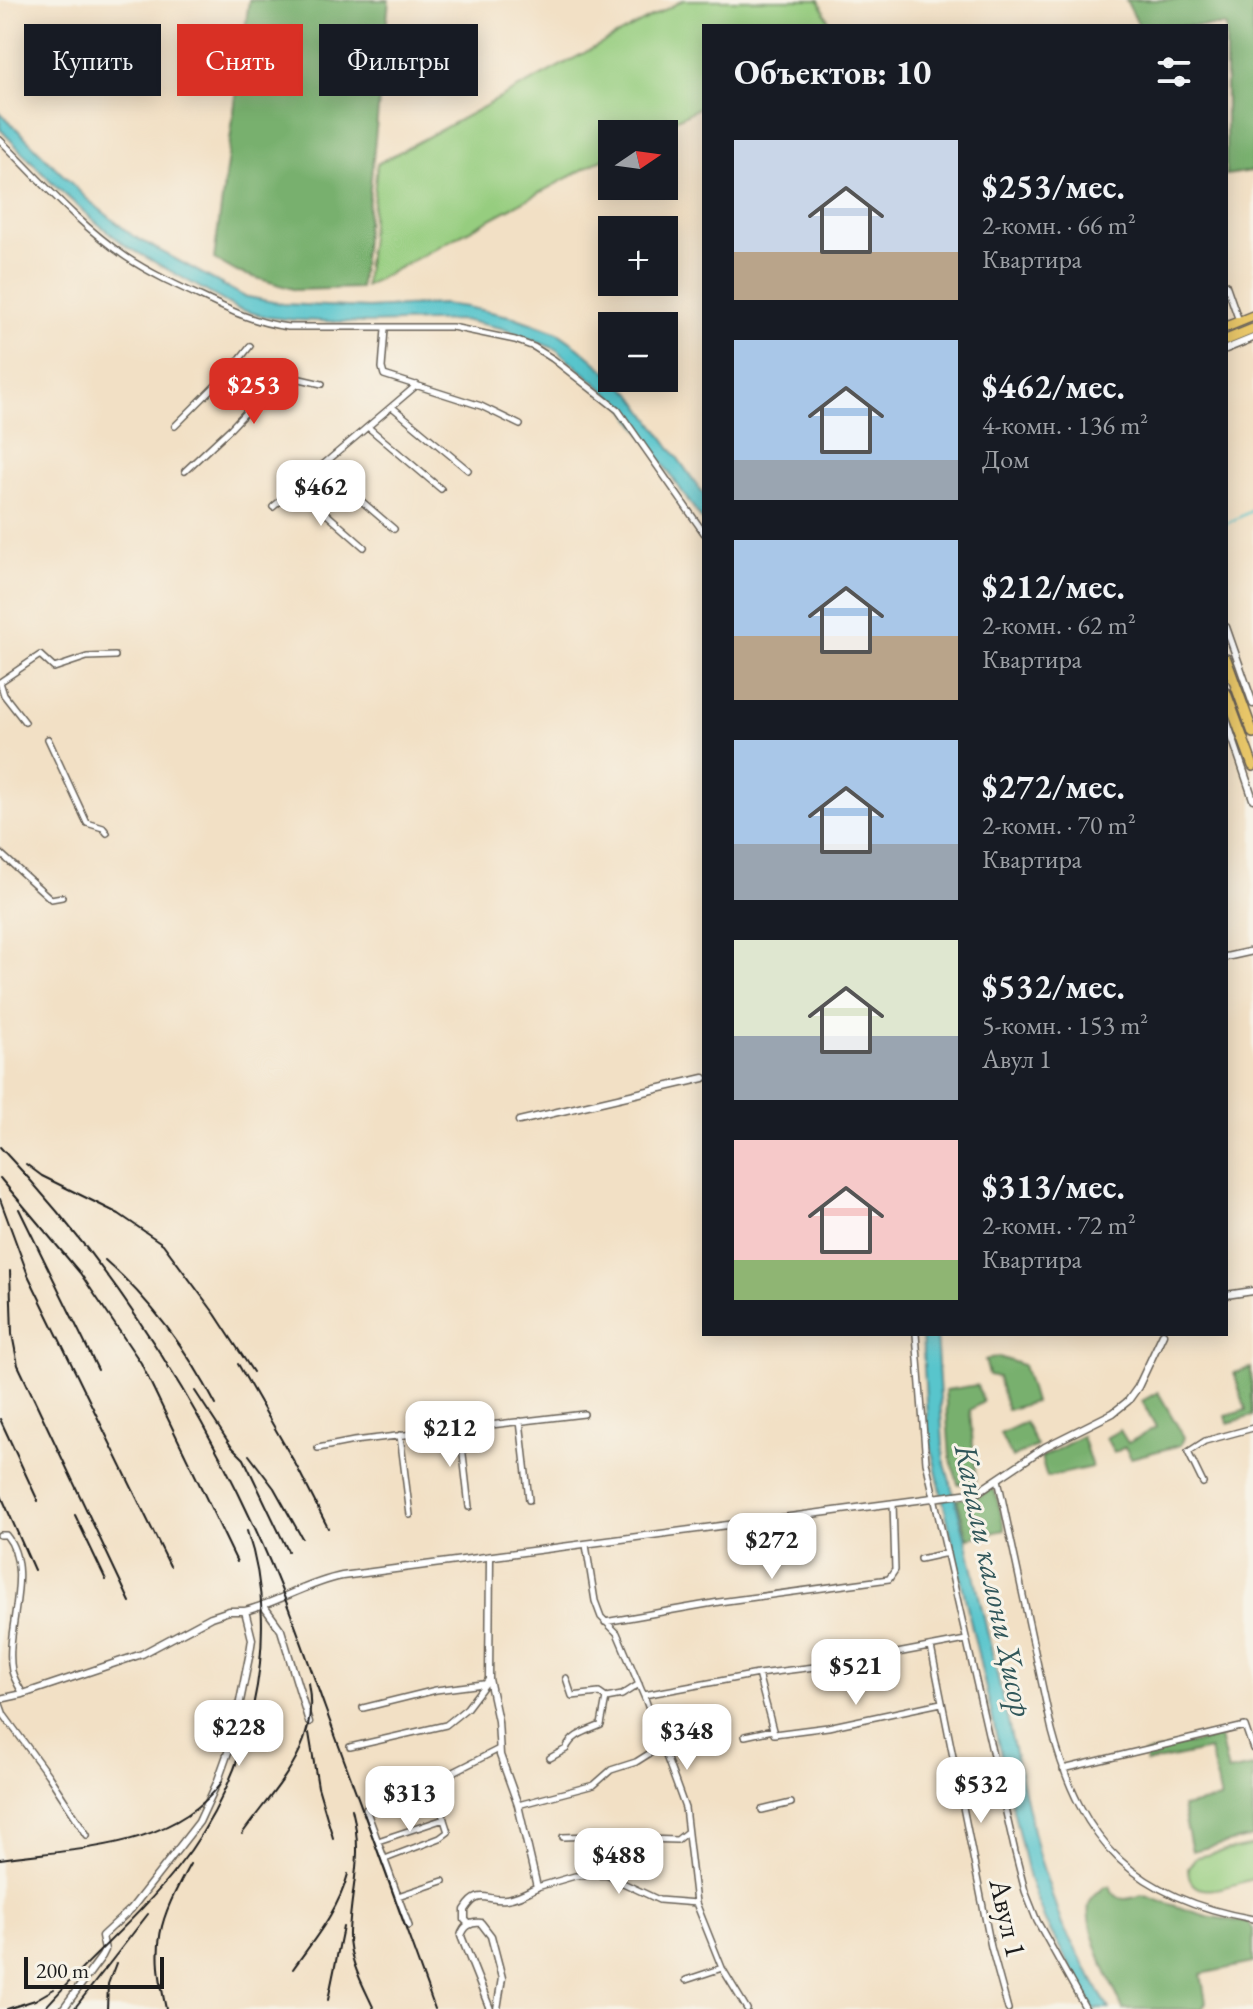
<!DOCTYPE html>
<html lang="ru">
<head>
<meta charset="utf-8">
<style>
  body { margin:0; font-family:"EB Garamond",serif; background:#20242c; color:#f1f3f6; height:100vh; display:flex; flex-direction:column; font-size:30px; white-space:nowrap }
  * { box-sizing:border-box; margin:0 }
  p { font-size:26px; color:#9ea1a6 }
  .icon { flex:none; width:44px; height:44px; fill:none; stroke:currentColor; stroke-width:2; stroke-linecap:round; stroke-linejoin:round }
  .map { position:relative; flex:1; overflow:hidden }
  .drawer { position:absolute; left:702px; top:24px; width:526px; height:1312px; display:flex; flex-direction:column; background:#171b24; border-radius:0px; box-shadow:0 4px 20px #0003 }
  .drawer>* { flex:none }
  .hud { position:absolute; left:24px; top:24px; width:558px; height:72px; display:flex; gap:16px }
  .needle { width:52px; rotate:77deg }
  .buttons { position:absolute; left:598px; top:120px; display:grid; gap:16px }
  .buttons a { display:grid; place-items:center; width:80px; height:80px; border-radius:0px; background:#171b24; box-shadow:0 4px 20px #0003; font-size:40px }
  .scale { position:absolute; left:24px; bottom:20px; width:140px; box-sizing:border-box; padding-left:8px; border:4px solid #1c1c1c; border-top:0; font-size:22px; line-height:28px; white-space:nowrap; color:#1c1c1c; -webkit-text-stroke:6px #f7f3e8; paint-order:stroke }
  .price { position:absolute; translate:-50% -68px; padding:0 18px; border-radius:16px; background:#fff; color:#222; font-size:26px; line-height:52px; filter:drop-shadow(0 2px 4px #0008) }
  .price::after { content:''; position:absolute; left:50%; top:48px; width:24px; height:18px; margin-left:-12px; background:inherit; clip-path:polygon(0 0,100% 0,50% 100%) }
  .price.current { background:#d93025; color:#fff }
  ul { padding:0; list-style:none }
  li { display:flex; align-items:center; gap:24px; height:200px; padding:0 32px }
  li span { display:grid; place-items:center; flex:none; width:224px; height:160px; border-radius:0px; color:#555 }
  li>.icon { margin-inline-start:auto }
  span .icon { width:96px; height:96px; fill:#fffc; stroke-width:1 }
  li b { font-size:34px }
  h2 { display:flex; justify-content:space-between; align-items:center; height:96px; padding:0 32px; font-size:34px }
  .chip { padding:0 28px; border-radius:0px; background:#171b24; box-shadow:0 4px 20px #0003; font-size:28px; line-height:72px }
  .chip.current { background:#d93025; color:#fff }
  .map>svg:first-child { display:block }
  .green { fill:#96cd7f; stroke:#59744e; stroke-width:2 }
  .forest { fill:#78b06e; stroke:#4a6645; stroke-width:2 }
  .water { fill:#58c5cc; stroke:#3a7074; stroke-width:2 }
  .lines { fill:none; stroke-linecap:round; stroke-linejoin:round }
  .stream { stroke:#58c5cc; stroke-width:2 }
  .minor-casing { stroke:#676157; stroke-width:8 }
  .tertiary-casing { stroke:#676157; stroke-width:9 }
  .trunk-casing { stroke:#676157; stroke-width:12 }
  .minor { stroke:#fff; stroke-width:5 }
  .tertiary { stroke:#fff; stroke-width:6 }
  .trunk { stroke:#e9c769; stroke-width:9 }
  .rail { stroke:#1c1c1c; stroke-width:2 }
  .labels { text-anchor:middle; stroke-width:6; stroke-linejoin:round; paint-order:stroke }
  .street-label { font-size:30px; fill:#1c1c1c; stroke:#f7f3e8 }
  .water-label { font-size:32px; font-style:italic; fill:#31575a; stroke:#f7f3e8 }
</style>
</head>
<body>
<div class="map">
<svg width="1253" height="2009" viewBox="0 0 1253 2009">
  <rect width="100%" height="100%" fill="#f7f3e8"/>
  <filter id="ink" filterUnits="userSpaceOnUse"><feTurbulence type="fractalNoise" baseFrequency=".0125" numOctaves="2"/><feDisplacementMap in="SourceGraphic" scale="16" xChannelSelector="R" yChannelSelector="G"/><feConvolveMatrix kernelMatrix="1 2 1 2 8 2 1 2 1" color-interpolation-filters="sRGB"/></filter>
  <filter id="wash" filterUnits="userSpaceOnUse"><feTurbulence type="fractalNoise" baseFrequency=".006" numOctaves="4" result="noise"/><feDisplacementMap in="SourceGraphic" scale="32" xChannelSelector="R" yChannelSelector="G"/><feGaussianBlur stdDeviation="1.8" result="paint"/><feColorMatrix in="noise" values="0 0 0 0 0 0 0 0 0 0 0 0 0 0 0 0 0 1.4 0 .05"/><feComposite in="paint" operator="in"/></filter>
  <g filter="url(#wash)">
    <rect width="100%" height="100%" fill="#f2e0c5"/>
    <path class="green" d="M683 0H819L831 26H704V105L649 134H612V154L365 286 377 164Z
      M1253 1845V1879C1231 1885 1187 1905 1188 1867L1197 1857Z"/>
    <path class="forest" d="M249 0H389L360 288 296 290 237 272 214 259Z
      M1126 0H1253V171L1226 175V26H1139Z
      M999 1357 1023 1365 1034 1402 1007 1410 998 1377 989 1375 985 1360Z
      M1251 1368 1253 1416 1228 1423 1226 1416 1246 1410 1234 1373Z
      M977 1385 983 1402 970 1410 976 1481 958 1484 950 1457 945 1390Z
      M1158 1392 1184 1437 1181 1445 1131 1458 1125 1447 1114 1453 1106 1438 1120 1430 1128 1443 1156 1427 1142 1401Z
      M1025 1422 1037 1446 1012 1458 1000 1434Z
      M1082 1436 1092 1467 1047 1477 1041 1458Z
      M990 1489 995 1491 1005 1530 968 1538 957 1499 980 1496Z
      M1220 1737 1228 1772 1253 1767V1837L1192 1851 1182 1807 1221 1799 1210 1750 1146 1763 1144 1754Z
      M1106 1886H1110C1116 1903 1128 1900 1142 1895L1207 1916 1248 1923 1253 1929V1963L1201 1974 1206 2002 1202 2009H1123C1113 1986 1084 1929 1089 1905 1091 1897 1100 1891 1106 1886Z"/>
    <path class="water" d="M0 112 87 199 133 236 243 296 283 304 368 308 442 304 466 307 514 317 558 333 578 347 632 394 704 495V523L622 405 556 349 501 328 462 320 368 323 296 320 266 317 236 308 126 246 92 219 51 182 0 129Z
      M922 1334H936L944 1460 966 1539 1038 1853 1062 1925 1109 2009H1094L1045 1921 1029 1879 928 1434Z"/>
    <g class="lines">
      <path class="stream" d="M1226 524 1253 510"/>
    </g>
  </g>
  <g filter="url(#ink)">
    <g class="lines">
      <defs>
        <path id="minor" d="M0 140C40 180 79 225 126 257 150 273 176 285 202 297 231 311 256 323 288 327H452L515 340 534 347 553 359 618 410 704 533
          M1226 284 1239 321
          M385 329 382 368 384 375 481 406 520 425
          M392 407 468 470
          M175 426 231 370 250 346
          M369 428 441 489
          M322 467 394 529
          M185 471 231 428 280 376H287L322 384
          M297 488 364 547
          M273 507 417 385
          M0 682 40 655 54 668 87 657 115 656
          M0 682 4 695 25 722
          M48 739 87 823 103 828 107 833
          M0 853 51 899 62 897
          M916 1334 926 1462 1015 1852 1025 1891 1037 1921 1086 2009
          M520 1421 529 1500
          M460 1428 469 1507
          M400 1435 410 1515
          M318 1448 354 1441 584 1414
          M998 1479 1052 1731C1082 1845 1136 1898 1253 1919
          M1203 1483 1188 1452 1205 1441 1253 1428
          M737 1524 742 1555
          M0 1535H6C35 1570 4 1631 12 1671 14 1679 19 1687 23 1694
          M586 1545 595 1601 601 1617 617 1633 646 1701 685 1808 696 1903 722 1968 747 2009
          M920 1559 947 1553
          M605 1622 719 1602 889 1579 895 1570 893 1503
          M931 1647 991 1947 1008 2009
          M758 1674 774 1734 828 1727 941 1703
          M566 1678 572 1696 599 1693 606 1698 622 1695 639 1684
          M644 1695 758 1674 839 1664 966 1640
          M0 1704 4 1715 48 1775 87 1835
          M363 1708 436 1690 483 1684
          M745 1736 773 1730
          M350 1747 446 1725 467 1708 489 1679
          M550 1758 566 1749C572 1734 588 1731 601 1725L606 1698
          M1063 1769 1245 1726 1253 1749
          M518 1805 594 1785 611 1770 636 1762 663 1745
          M762 1810 791 1803
          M563 1837 591 1836 606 1832 620 1846 643 1839 677 1840 687 1832
          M378 1841 444 1819
          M385 1859 440 1838 448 1832 432 1783 499 1749
          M537 1887 575 1876 606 1875 659 1900 696 1903
          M398 1896 443 1881
          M409 1926 366 1809 379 1803 433 1787
          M686 1980 722 1968"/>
        <path id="tertiary" d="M1226 349 1253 338
          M1226 627 1253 704
          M1226 719 1253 799
          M1226 957 1253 951
          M519 1121 704 1078
          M1226 1295 1253 1291
          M263 1605 281 1630 309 1722
          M245 1611C279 1602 307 1583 342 1576L978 1492 1045 1447 1113 1413 1128 1401 1138 1387 1163 1334
          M0 1699 23 1694 142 1654 211 1617 229 1611H245L252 1639 250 1652 232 1741 217 1783 199 1822 131 1909 102 1936 105 1950 102 1956 63 2009
          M469 1924 465 1920V1910C479 1887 488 1902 506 1899 517 1898 528 1892 537 1887L518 1805 500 1755 498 1721 489 1679 490 1558
          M490 2009 461 1936C464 1926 470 1922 481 1923L491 1936 502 1978 497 2009"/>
        <path id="trunk" d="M1226 327 1253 316
          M1226 340 1253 329
          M1226 659 1253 733
          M1226 693 1253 766"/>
      </defs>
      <use href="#minor" class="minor-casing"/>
      <use href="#tertiary" class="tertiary-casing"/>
      <use href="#trunk" class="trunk-casing"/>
      <use href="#minor" class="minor"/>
      <use href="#tertiary" class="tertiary"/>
      <use href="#trunk" class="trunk"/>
      <path class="rail" d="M0 1147C105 1258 191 1389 255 1528 282 1586 303 1647 325 1708 362 1808 399 1909 435 2009
        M26 1164 42 1176 119 1214 163 1244 215 1314 253 1372
        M0 1178 80 1273 141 1363 237 1562
        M0 1199 28 1275 170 1566
        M19 1209 98 1370
        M105 1260C151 1301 188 1351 216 1405
        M10 1271 12 1334 18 1365 130 1602
        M238 1364 296 1465 328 1528
        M195 1391 231 1446 244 1459 288 1551
        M0 1419 38 1501
        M249 1455 274 1488 302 1538
        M0 1493 34 1570
        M75 1515 106 1580
        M309 1733 318 1787 333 1838
        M352 1809C364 1856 351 1887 349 1932 348 1959 363 1985 374 2009
        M242 1834C276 1786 321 1746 308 1683
        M0 1859C75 1848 172 1850 222 1782
        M293 1969C315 1938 338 1911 348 1874
        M328 2000 343 1927
        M7 2009 35 2000 54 1989
        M44 2009C87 1960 138 1918 178 1867 249 1779 284 1639 247 1531
        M74 2009 148 1914
        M107 2009 108 1984 116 1963
        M166 2009C151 1943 158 1922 190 1864"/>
    </g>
  </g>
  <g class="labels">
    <g class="street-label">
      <text transform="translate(1008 1918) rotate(77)" y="10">Авул 1</text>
    </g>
    <g class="water-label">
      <text transform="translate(994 1580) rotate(78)" y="11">Канали калони Ҳисор</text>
    </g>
  </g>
</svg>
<div class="buttons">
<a><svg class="needle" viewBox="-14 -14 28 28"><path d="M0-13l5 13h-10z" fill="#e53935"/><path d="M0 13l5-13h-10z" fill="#9ea1a6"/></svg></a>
<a>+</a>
<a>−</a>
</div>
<div class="scale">200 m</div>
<b class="price current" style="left:254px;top:426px">$253</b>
<b class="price" style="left:321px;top:528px">$462</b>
<b class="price" style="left:450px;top:1469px">$212</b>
<b class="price" style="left:772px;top:1581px">$272</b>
<b class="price" style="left:856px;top:1707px">$521</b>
<b class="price" style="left:239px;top:1768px">$228</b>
<b class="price" style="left:687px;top:1772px">$348</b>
<b class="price" style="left:981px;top:1825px">$532</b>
<b class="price" style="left:410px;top:1834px">$313</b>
<b class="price" style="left:619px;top:1896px">$488</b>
<div class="hud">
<a class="chip">Купить</a>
<a class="chip current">Снять</a>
<a class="chip">Фильтры</a>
</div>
<section class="drawer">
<h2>Объектов: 10<svg class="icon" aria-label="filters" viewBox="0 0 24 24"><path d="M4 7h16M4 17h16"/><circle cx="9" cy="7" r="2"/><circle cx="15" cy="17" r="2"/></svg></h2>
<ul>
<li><span style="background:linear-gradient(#c9d6e8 70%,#b9a48a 0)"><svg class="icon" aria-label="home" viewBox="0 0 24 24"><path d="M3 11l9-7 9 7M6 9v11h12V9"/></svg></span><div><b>$253/мес.</b><p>2-комн. · 66 m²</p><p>Квартира</p></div></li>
<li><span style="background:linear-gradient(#a9c7e8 75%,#9aa5b1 0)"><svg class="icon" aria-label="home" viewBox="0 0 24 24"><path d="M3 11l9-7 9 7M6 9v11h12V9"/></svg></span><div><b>$462/мес.</b><p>4-комн. · 136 m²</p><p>Дом</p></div></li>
<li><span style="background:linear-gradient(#a9c7e8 60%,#b9a48a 0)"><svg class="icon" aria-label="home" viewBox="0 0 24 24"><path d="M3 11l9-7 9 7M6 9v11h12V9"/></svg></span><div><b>$212/мес.</b><p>2-комн. · 62 m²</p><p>Квартира</p></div></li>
<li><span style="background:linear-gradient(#a9c7e8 65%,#9aa5b1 0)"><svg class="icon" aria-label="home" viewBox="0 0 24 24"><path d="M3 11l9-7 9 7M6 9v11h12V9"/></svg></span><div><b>$272/мес.</b><p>2-комн. · 70 m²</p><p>Квартира</p></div></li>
<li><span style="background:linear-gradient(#dfe7d0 60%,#9aa5b1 0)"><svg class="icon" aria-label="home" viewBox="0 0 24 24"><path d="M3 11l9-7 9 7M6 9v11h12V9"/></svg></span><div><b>$532/мес.</b><p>5-комн. · 153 m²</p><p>Авул 1</p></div></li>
<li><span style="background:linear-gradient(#f6c9c9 75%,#8fb573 0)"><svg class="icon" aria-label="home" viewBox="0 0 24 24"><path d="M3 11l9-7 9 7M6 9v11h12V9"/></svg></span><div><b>$313/мес.</b><p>2-комн. · 72 m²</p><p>Квартира</p></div></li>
</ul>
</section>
</div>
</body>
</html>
